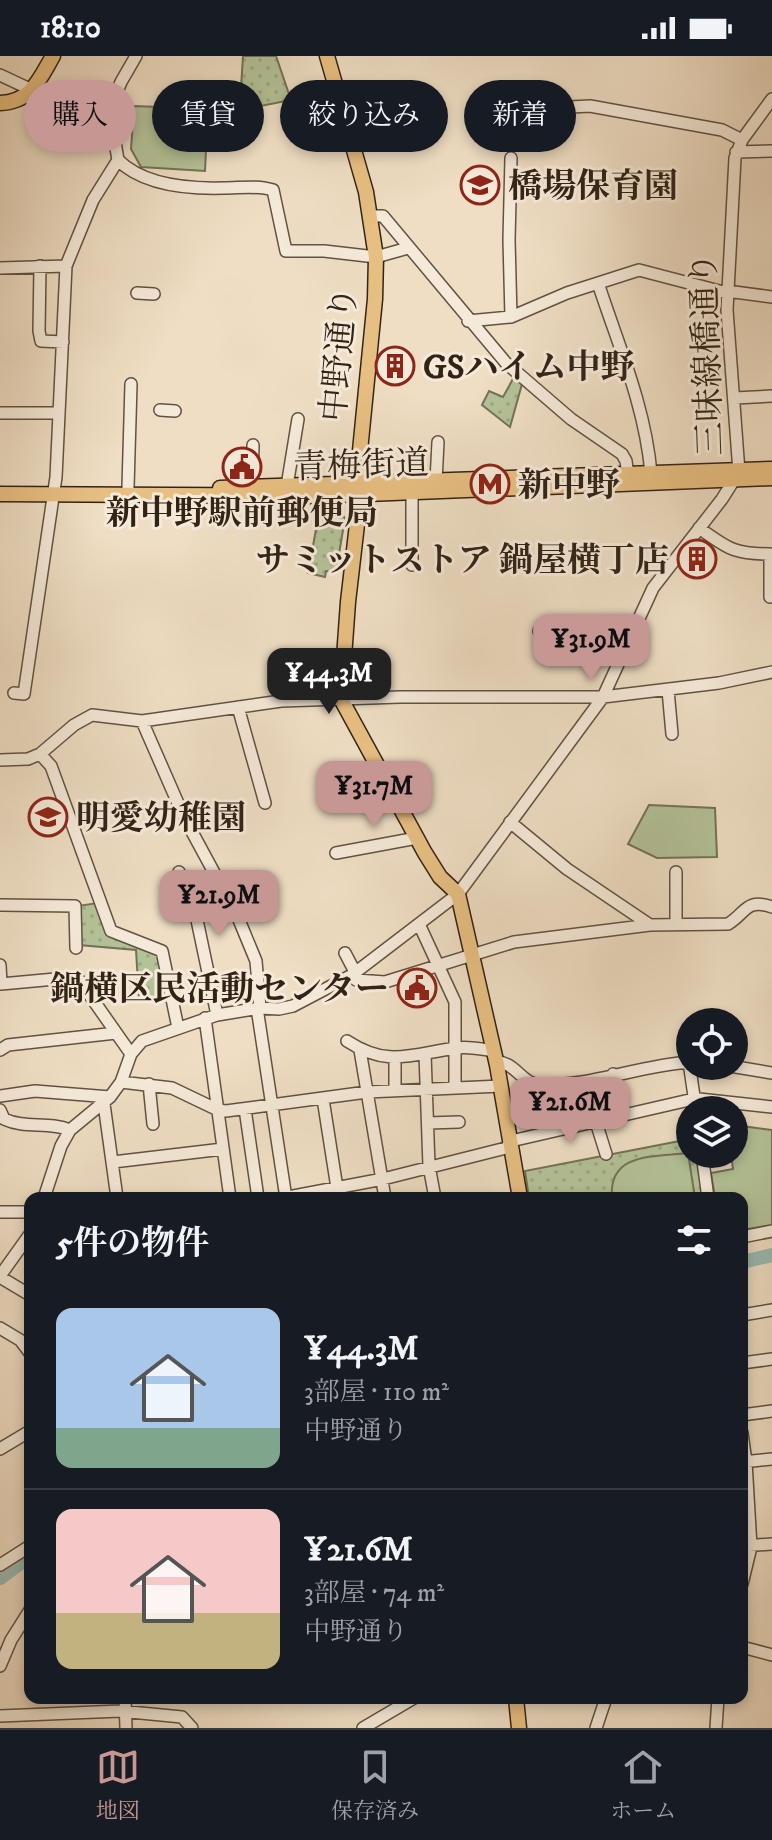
<!DOCTYPE html>
<html lang="ja">
<head>
<meta charset="utf-8">
<style>
  body { margin:0; font-family:"IM FELL DW Pica","Noto Serif JP",serif; background:#242831; color:#f1f3f6; height:100vh; display:flex; flex-direction:column; font-size:30px; white-space:nowrap }
  * { box-sizing:border-box; margin:0 }
  p { font-size:26px; color:#9ea1a6 }
  .icon { flex:none; width:44px; height:44px; fill:none; stroke:currentColor; stroke-width:2; stroke-linecap:round; stroke-linejoin:round }
  .map { position:relative; flex:1; overflow:hidden }
  .panel { position:absolute; left:24px; top:1136px; width:724px; height:512px; display:flex; flex-direction:column; background:#171b24; border-radius:16px; box-shadow:0 4px 12px #0003 }
  .panel>* { flex:none }
  .guide { position:absolute; left:24px; top:24px; width:724px; height:72px; display:flex; gap:16px }
  .fabs { position:absolute; left:676px; top:952px; display:grid; gap:16px }
  .fabs a { display:grid; place-items:center; width:72px; height:72px; border-radius:50%; background:#171b24; box-shadow:0 4px 12px #0003; font-size:40px }
  .price { position:absolute; translate:-50% -68px; padding:0 18px; border-radius:16px; background:#c59692; color:#111; font-size:26px; line-height:52px; filter:drop-shadow(0 2px 4px #0008) }
  .price::after { content:''; position:absolute; left:50%; top:48px; width:24px; height:18px; margin-left:-12px; background:inherit; clip-path:polygon(0 0,100% 0,50% 100%) }
  .price.current { background:#222; color:#fff }
  ul { padding:0; list-style:none }
  li { display:flex; align-items:center; gap:24px; height:200px; padding:0 32px }
  li+li { border-top:2px solid #363941 }
  li span { display:grid; place-items:center; flex:none; width:224px; height:160px; border-radius:16px; color:#555 }
  li>.icon { margin-inline-start:auto }
  span .icon { width:96px; height:96px; fill:#fffc; stroke-width:1 }
  li b { font-size:34px }
  h2 { display:flex; justify-content:space-between; align-items:center; height:96px; padding:0 32px; font-size:34px }
  .tag { padding:0 28px; border-radius:36px; background:#171b24; box-shadow:0 4px 12px #0003; font-size:28px; line-height:72px }
  .tag.current { background:#c59692; color:#111 }
  .status { display:flex; justify-content:space-between; align-items:center; height:56px; padding:0 40px; background:#171b24; direction:ltr }
  .status svg { height:22px; fill:currentColor }
  .tab-bar { display:flex; justify-content:space-around; align-items:center; height:112px; border-top:2px solid #363941; background:#171b24; font-size:22px; color:#9ea1a6 }
  .tab-bar a { display:grid; justify-items:center; gap:4px }
  .tab-bar .current { color:#c59692 }
  .map>svg:first-child { display:block }
  .park { fill:url(#park-dots); stroke:#737258; stroke-width:2 }
  .pitch { fill:#b4c298; stroke:#737258; stroke-width:2 }
  .lines { fill:none; stroke-linecap:round; stroke-linejoin:round }
  .river { stroke:#9abcb3; stroke-width:14 }
  .minor-casing { stroke:#615242; stroke-width:14 }
  .major-casing { stroke:#322317; stroke-width:17 }
  .minor { stroke:#f5ead9; stroke-width:11 }
  .major { stroke:#e8bf82; stroke-width:14 }
  .labels { text-anchor:middle; stroke-width:6; stroke-linejoin:round; paint-order:stroke }
  .poi-label { font-size:34px; font-weight:bold; fill:#322317; stroke:#f5ead9; text-anchor:start }
  .street-label { font-size:34px; fill:#322317; stroke:#f5ead9 }
</style>
</head>
<body>
<div class="status"><b>18:10</b><svg viewBox="0 0 49 12"><path d="M0 12V9h3v3zM5 12V6h3v6zM10 12V3h3v9zM15 12V0h3v12zM26 1h20v11H26zM47 4h2v5h-2z"/></svg></div>
<div class="map">
<svg width="772" height="1672" viewBox="0 0 772 1672">
  <defs>
    <pattern id="park-dots" width="8" height="8" patternUnits="userSpaceOnUse" patternTransform="scale(2)"><rect width="8" height="8" fill="#b4c298"/><path d="M2 2h.1M6 6h.1" fill="none" stroke="#9ba682" stroke-width="1.8" stroke-linecap="round"/></pattern>
  </defs>
  <rect width="100%" height="100%" fill="#efdec4"/>
  <filter id="stains"><feTurbulence type="fractalNoise" baseFrequency=".0025" numOctaves="4"/><feColorMatrix values="0 0 0 0 .2 0 0 0 0 .09 0 0 0 0 .02 0 0 0 .5 -.17"/></filter>
  <radialGradient id="worn" r=".72"><stop offset=".6" stop-color="#630" stop-opacity="0"/><stop offset="1" stop-color="#630" stop-opacity=".3"/></radialGradient>
  <path class="park" d="M243 0H276L291 44 245 53 241 32Z
    M514 321 522 328 510 371 482 349 489 335 503 341Z
    M334 450 345 462 336 516 326 515 325 521 308 517 319 457H324L325 451Z
    M98 847 107 875 158 897 168 942 139 944 136 894 79 889 77 850Z
    M690 1083V1098H698L704 1142H529L525 1115Z"/>
  <path class="pitch" d="M134 50 184 52 188 61 201 62 207 72 205 115 141 111 131 93Z
    M649 749 715 752 717 801 657 802 628 788Z
    M734 1069 772 1074V1169L742 1174V1142H715L711 1117 733 1113 731 1098H734Z
    M688 1097 695 1142H612C608 1096 655 1101 688 1097Z"/>
  <g class="lines">
    <path class="river" d="M742 1206 772 1199
      M0 1522 30 1500"/>
    <defs>
      <path id="minor" d="M0 19 49 42 81 49 107 60 112 68 118 104 93 144 66 210 56 421 24 638 14 637
        M570 51 590 50 722 74 742 84
        M107 60 121 26 136 0
        M736 96 772 95
        M511 102 509 184 511 261
        M118 104C143 129 189 133 224 132 240 132 258 129 273 134L286 195H324L376 201 408 192
        M371 160H383L506 307 571 363 622 398 626 405 628 419
        M40 210 39 275 41 285 63 286
        M0 212 66 210
        M598 227C619 291 645 350 651 417
        M727 235 772 241
        M137 237 154 238
        M468 265 511 261 567 237 639 214 727 237
        M735 342 772 340
        M160 354 175 355
        M0 357H59
        M436 425 438 386
        M287 430 298 363
        M128 431 131 328
        M252 431 253 389
        M412 436V509
        M699 472C728 492 732 498 770 498V541
        M539 575H547
        M668 634 672 678
        M238 651 265 747
        M142 665 184 761 237 859 256 905 260 952
        M40 698 51 710 111 875 162 895 178 972
        M0 704 28 703 40 698 74 669 92 659 142 665 281 645 400 641H603L719 627 772 616
        M510 766 567 813 650 869
        M336 797 417 782
        M179 816 197 864 217 959
        M676 816V864L678 868
        M0 849 75 850 76 892
        M419 868 455 946V1031
        M345 897 355 916
        M0 909 1 928 77 921 131 998
        M352 919 356 924 385 926 514 886 650 869 728 868C746 857 746 842 772 851
        M257 952 286 1142
        M205 962 230 1142
        M347 985C388 1012 412 998 456 992 469 990 482 993 494 995
        M0 994 8 989 116 977
        M360 994 385 1142
        M425 998 429 1110 435 1142
        M497 1006C515 1006 522 1028 540 1029 590 1031 640 1009 690 1006
        M689 1006 696 1054
        M730 1010 772 1017
        M613 1018 622 1060
        M121 1026 172 1032 218 1054 226 1055 367 1036 501 1030
        M149 1028 153 1068
        M541 1029 548 1076
        M395 1034V1002
        M0 1040 35 1035 110 1041
        M323 1043 337 1132
        M104 1048 117 1142
        M245 1053 258 1142
        M0 1054 4 1063C25 1073 49 1065 70 1074
        M596 1066 606 1098
        M428 1067 459 1066
        M702 1098 708 1142
        M113 1106 223 1093
        M44 1142 61 1090 70 1074 110 1041 121 1026 131 998 142 985 217 959 260 952 279 953 293 950 352 919 458 838 603 641 653 532 722 443 739 416 727 254 735 102 742 84 772 43
        M283 1142 383 1123 506 1092 511 1085 685 1045 699 1043 772 1051
        M0 1156H30
        M742 1181 772 1175
        M0 1220 30 1178
        M0 1221 30 1239
        M742 1259 772 1254
        M0 1272 20 1284 30 1297
        M742 1307 772 1303
        M742 1359 772 1355
        M742 1377 746 1406 751 1491 742 1528
        M0 1393 30 1375
        M743 1406 772 1403
        M742 1490 772 1488
        M0 1509 30 1490
        M742 1591 772 1599
        M0 1610 11 1584 30 1554
        M125 1642 126 1672
        M0 1660 120 1655 182 1661 192 1672
        M363 1672 414 1642
        M596 1672 606 1642
        M716 1672 718 1642"/>
      <path id="major" d="M327 0 366 136 376 201 375 243 358 415 359 451 348 546 341 643 425 797 440 821 458 838 497 1009 520 1142
        M0 47C31 46 39 24 53 0
        M220 432 772 413
        M0 438 317 440 772 422
        M516 1642 519 1672"/>
    </defs>
    <use href="#minor" class="minor-casing"/>
    <use href="#major" class="major-casing"/>
    <use href="#minor" class="minor"/>
    <use href="#major" class="major"/>
  </g>
  <defs>
    <symbol id="school-ring" viewBox="-11 -11 22 22"><circle r="9.5" fill="#f5ead9" stroke="#8f2418" stroke-width="1.5"/><path d="M0-5L7-2L0 1L-7-2ZM-4 1L0 2.5L4 1V4Q0 6-4 4Z" fill="#8f2418"/></symbol>
    <symbol id="building-ring" viewBox="-11 -11 22 22"><circle r="9.5" fill="#f5ead9" stroke="#8f2418" stroke-width="1.5"/><path d="M-4-6H4V6H1V3H-1V6H-4ZM-2.5-4.3h1.7v1.8h-1.7ZM.8-4.3h1.7v1.8H.8ZM-2.5-1h1.7V.8h-1.7ZM.8-1h1.7V.8H.8Z" fill="#8f2418"/></symbol>
    <symbol id="civic-ring" viewBox="-11 -11 22 22"><circle r="9.5" fill="#f5ead9" stroke="#8f2418" stroke-width="1.5"/><path d="M-.6-6.5H3V-4.5H.6V-3L4-1V1h2V6H-6V1h2V-1L-.6-3ZM-1.2 2.5V6h2.4V2.5Z" fill="#8f2418"/></symbol>
    <symbol id="metro-ring" viewBox="-11 -11 22 22"><circle r="9.5" fill="#f5ead9" stroke="#8f2418" stroke-width="1.5"/><path d="M-5.5 5V-5H-3L0 0L3-5H5.5V5H3V-.5L0 4L-3-.5V5Z" fill="#8f2418"/></symbol>
  </defs>
  <g fill-rule="evenodd">
    <use href="#school-ring" x="458" y="107" width="44" height="44"/>
    <use href="#building-ring" x="373" y="288" width="44" height="44"/>
    <use href="#civic-ring" x="220" y="389" width="44" height="44"/>
    <use href="#metro-ring" x="468" y="406" width="44" height="44"/>
    <use href="#building-ring" x="675" y="481" width="44" height="44"/>
    <use href="#school-ring" x="26" y="739" width="44" height="44"/>
    <use href="#civic-ring" x="395" y="910" width="44" height="44"/>
  </g>
  <g class="labels">
    <g class="poi-label">
      <text x="508" y="141">橋場保育園</text>
      <text x="423" y="322">GSハイム中野</text>
      <text x="518" y="440">新中野</text>
      <text x="242" y="468" text-anchor="middle">新中野駅前郵便局</text>
      <text x="669" y="515" text-anchor="end">サミットストア 鍋屋横丁店</text>
      <text x="76" y="773">明愛幼稚園</text>
      <text x="389" y="944" text-anchor="end">鍋横区民活動センター</text>
    </g>
    <g class="street-label">
      <text transform="translate(338 298) rotate(-85)" y="12">中野通り</text>
      <text transform="translate(706 298) rotate(-92)" y="12">三味線橋通り</text>
      <text transform="translate(361 408) rotate(-2)" y="12">青梅街道</text>
    </g>
  </g>
  <rect width="100%" height="100%" filter="url(#stains)"/>
  <rect width="100%" height="100%" fill="url(#worn)"/>
</svg>
<div class="fabs">
<a><svg class="icon" aria-label="locate" viewBox="0 0 24 24"><circle cx="12" cy="12" r="6"/><path d="M12 2v4M12 18v4M2 12h4M18 12h4"/></svg></a>
<a><svg class="icon" aria-label="layers" viewBox="0 0 24 24"><path d="M12 4l9 5-9 5-9-5zM3 14l9 5 9-5"/></svg></a>
</div>
<b class="price" style="left:591px;top:626px">¥31.9M</b>
<b class="price current" style="left:329px;top:660px">¥44.3M</b>
<b class="price" style="left:374px;top:773px">¥31.7M</b>
<b class="price" style="left:219px;top:882px">¥21.9M</b>
<b class="price" style="left:570px;top:1089px">¥21.6M</b>
<div class="guide">
<a class="tag current">購入</a>
<a class="tag">賃貸</a>
<a class="tag">絞り込み</a>
<a class="tag">新着</a>
</div>
<section class="panel">
<h2>5件の物件<svg class="icon" aria-label="filters" viewBox="0 0 24 24"><path d="M4 7h16M4 17h16"/><circle cx="9" cy="7" r="2"/><circle cx="15" cy="17" r="2"/></svg></h2>
<ul>
<li><span style="background:linear-gradient(#a9c7e8 75%,#7fa58c 0)"><svg class="icon" aria-label="home" viewBox="0 0 24 24"><path d="M3 11l9-7 9 7M6 9v11h12V9"/></svg></span><div><b>¥44.3M</b><p>3部屋 · 110 m²</p><p>中野通り</p></div></li>
<li><span style="background:linear-gradient(#f6c9c9 65%,#c2b280 0)"><svg class="icon" aria-label="home" viewBox="0 0 24 24"><path d="M3 11l9-7 9 7M6 9v11h12V9"/></svg></span><div><b>¥21.6M</b><p>3部屋 · 74 m²</p><p>中野通り</p></div></li>
</ul>
</section>
</div>
<nav class="tab-bar">
<a class="current"><svg class="icon" aria-label="map" viewBox="0 0 24 24"><path d="M3 6l6-2 6 2 6-2v14l-6 2-6-2-6 2zM9 4v14M15 6v14"/></svg>地図</a>
<a><svg class="icon" aria-label="saved" viewBox="0 0 24 24"><path d="M7 4h10v16l-5-4-5 4z"/></svg>保存済み</a>
<a><svg class="icon" aria-label="home" viewBox="0 0 24 24"><path d="M3 11l9-7 9 7M6 9v11h12V9"/></svg>ホーム</a>
</nav>
</body>
</html>
